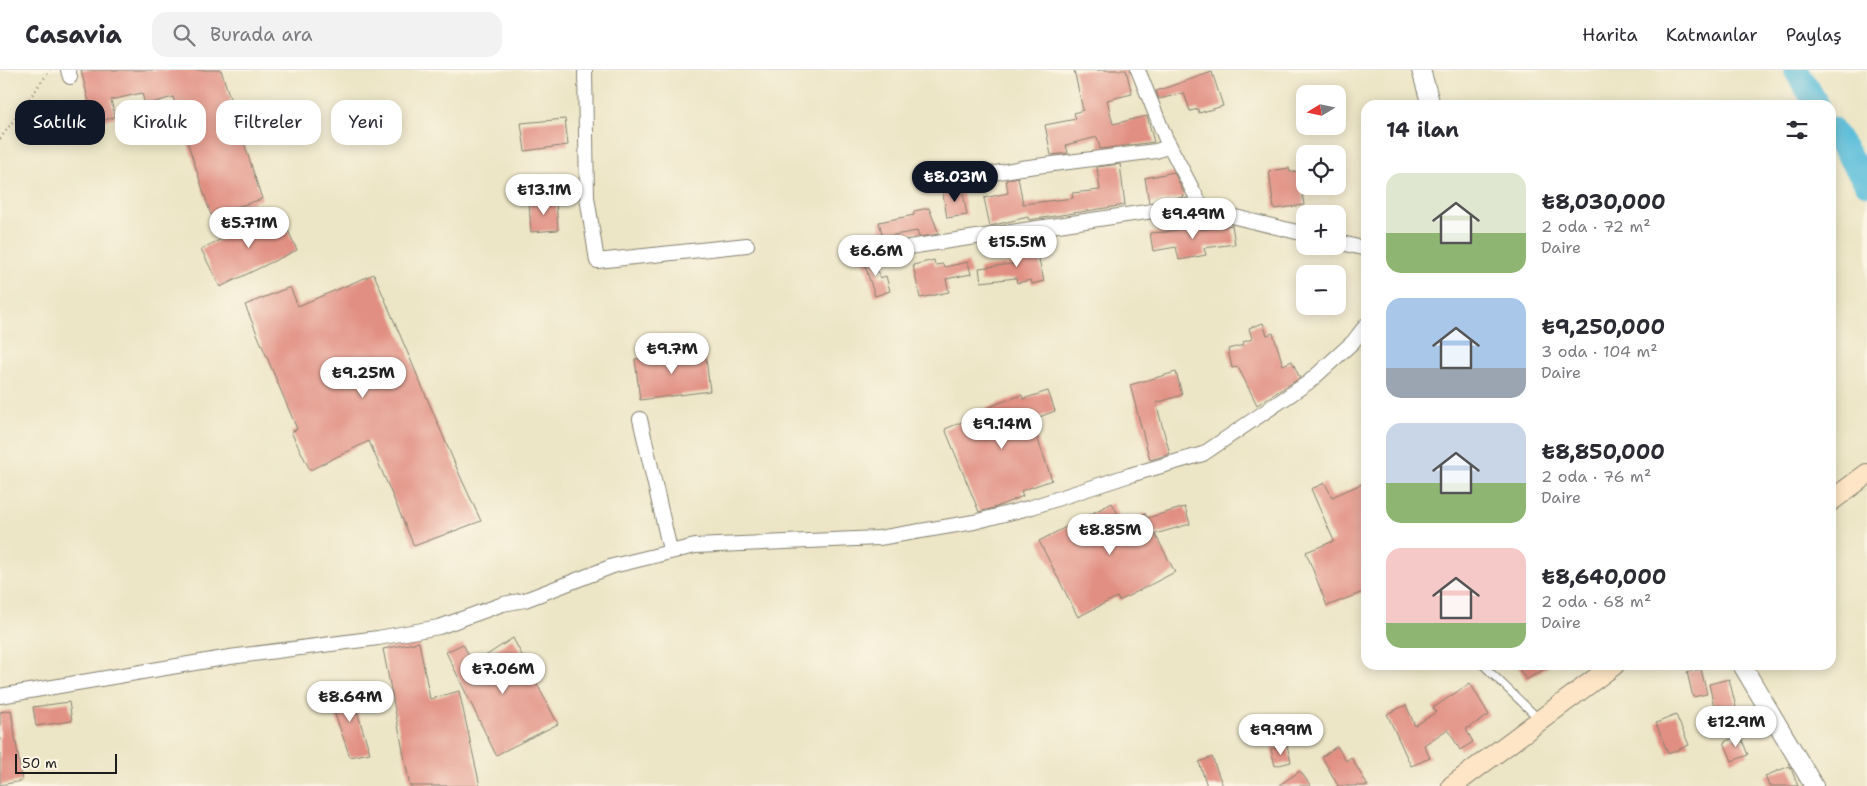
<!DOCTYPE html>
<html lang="tr">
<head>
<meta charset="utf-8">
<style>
  body { margin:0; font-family:"Shantell Sans",sans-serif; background:#f2f2f3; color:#2b2b33; height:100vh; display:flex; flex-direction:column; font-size:19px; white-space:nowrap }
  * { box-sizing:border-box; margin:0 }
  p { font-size:16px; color:#7c7c81 }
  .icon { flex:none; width:28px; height:28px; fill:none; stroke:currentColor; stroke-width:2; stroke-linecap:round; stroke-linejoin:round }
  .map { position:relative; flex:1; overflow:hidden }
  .sheet { position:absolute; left:1361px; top:30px; width:475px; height:570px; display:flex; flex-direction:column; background:#fff; border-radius:15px; box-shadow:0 2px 12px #0003 }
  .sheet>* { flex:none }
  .banner { position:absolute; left:15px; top:30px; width:475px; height:45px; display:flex; gap:10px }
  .needle { width:32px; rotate:260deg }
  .buttons { position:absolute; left:1296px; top:15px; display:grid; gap:10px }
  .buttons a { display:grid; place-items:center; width:50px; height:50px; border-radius:10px; background:#fff; box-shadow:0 2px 12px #0003; font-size:25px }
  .scale { position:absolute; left:15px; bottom:12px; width:102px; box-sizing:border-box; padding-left:5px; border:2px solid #1c1c1c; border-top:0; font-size:14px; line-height:18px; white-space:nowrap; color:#1c1c1c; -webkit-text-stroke:4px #fcf5e5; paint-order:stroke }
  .price { position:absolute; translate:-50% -42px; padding:0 11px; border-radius:18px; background:#fff; color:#222; font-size:16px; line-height:32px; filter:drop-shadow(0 1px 2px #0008) }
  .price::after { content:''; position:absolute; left:50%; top:30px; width:15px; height:11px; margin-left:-8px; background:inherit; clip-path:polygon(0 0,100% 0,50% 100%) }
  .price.active { background:#111827; color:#fff }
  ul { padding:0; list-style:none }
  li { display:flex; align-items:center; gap:15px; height:125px; padding:0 25px }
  li span { display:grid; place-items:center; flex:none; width:140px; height:100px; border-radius:15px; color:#555 }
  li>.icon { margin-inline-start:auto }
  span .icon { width:60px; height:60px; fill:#fffc; stroke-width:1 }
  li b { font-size:21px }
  h2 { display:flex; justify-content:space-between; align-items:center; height:60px; padding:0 25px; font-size:21px }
  .tag { padding:0 18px; border-radius:15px; background:#fff; box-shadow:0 2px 12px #0003; font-size:18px; line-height:45px }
  .tag.active { background:#111827; color:#fff }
  header { display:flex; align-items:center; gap:30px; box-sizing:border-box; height:70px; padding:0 25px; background:#fff; border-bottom:1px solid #e1e1e2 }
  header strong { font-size:24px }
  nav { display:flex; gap:28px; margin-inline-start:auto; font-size:18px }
  .search { width:350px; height:45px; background:#f2f2f3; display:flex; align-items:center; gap:12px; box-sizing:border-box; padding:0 18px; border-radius:15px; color:#7c7c81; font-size:19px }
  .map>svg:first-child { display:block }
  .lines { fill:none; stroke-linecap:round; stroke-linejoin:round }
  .river { stroke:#5bbeda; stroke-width:25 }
  .building { fill:#e18f82 }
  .service-casing { stroke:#848071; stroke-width:9 }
  .minor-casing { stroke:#848071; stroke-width:16 }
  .tertiary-casing { stroke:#848071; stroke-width:20 }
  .secondary-casing { stroke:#848071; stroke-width:22 }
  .path { stroke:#848071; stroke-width:2.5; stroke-dasharray:1 4; stroke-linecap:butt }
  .service { stroke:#fff; stroke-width:7 }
  .minor { stroke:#fff; stroke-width:14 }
  .tertiary { stroke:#fff; stroke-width:18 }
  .secondary { stroke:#fde5c5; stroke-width:20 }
</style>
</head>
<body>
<header>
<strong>Casavia</strong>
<div class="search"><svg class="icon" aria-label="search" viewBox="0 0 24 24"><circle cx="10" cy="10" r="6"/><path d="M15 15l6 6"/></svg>Burada ara</div>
<nav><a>Harita</a><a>Katmanlar</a><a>Paylaş</a></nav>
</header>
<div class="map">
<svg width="1867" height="716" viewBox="0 0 1867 716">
  <rect width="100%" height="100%" fill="#fcf5e5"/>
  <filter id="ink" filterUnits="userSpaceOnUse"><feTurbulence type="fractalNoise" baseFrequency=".02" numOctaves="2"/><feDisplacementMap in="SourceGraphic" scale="10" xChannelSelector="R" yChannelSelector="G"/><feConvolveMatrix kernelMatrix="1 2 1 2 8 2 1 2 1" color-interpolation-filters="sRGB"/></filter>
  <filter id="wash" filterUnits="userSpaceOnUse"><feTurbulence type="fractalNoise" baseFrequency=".0096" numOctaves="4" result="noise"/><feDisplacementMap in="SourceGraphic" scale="20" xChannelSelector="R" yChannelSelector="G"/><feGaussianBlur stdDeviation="1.12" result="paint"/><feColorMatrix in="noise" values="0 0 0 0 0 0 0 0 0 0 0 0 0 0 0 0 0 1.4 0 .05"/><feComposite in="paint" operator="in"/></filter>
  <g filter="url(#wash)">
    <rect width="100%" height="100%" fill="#ece5c6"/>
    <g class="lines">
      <path class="river" d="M1796 0 1817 35
        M1831 59 1867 113"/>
    </g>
    <g id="blocks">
      <path class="building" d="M81 0H221L262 129 211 145 173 27 145 35 142 23 111 30 115 47 94 53Z
        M1074 0H1126L1132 24 1107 30 1113 54 1147 46 1154 72 1100 79 1097 67 1066 75 1068 83 1051 85 1045 55 1076 49 1074 43 1083 40Z
        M1212 2 1223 36 1199 43 1198 39 1190 41 1184 23 1159 29 1156 21Z
        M565 49 568 75 525 81 521 53Z
        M1120 94 1125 135 1029 150 1028 147 990 156 984 128 1008 123 1006 110 1018 107 1023 134 1073 128 1072 123 1100 120 1097 97Z
        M1289 98 1290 102 1299 101 1304 135 1274 139 1269 101Z
        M1174 102 1183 121 1184 127 1149 133 1145 108Z
        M942 118 949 121 962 118 967 145 947 148Z
        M556 130 558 160 531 162 529 132Z
        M929 138 939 164 919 167 917 161 883 167 879 152 914 145V141Z
        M275 143H280L297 180 220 217 201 179Z
        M1200 155V160L1232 155 1235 174 1204 178 1206 185 1179 190 1176 177 1153 181 1150 163 1166 162Z
        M1036 176 1044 211 1032 214 1031 210 1017 213 1016 208 981 212 979 198 1013 194 1011 182Z
        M872 184 880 208 886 206 890 221 875 226 862 187Z
        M934 190 935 195 943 194 944 197 968 192 971 204 946 209 949 222 920 228 913 195Z
        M374 204 461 408 481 451 414 476 369 371 310 400 291 362 297 359 245 235 290 217 298 236Z
        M1263 253 1267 265 1273 263 1283 295 1292 291 1300 308 1257 335 1238 297 1232 298 1228 279 1244 275 1243 272 1252 269 1249 258Z
        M705 280 710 321 640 330 635 289Z
        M1176 302 1182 325 1156 333 1170 384 1150 390 1130 315Z
        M1048 321 1055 341 1031 350 1052 410 1021 421 1023 426 994 438 979 442 945 359 972 348 971 345 999 333 1022 325 1023 329Z
        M1366 412V521L1327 536 1306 482 1334 471 1311 419 1325 413 1332 427Z
        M1112 433 1123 454 1145 443 1147 448 1185 437 1190 454 1155 464 1175 502 1119 531 1117 527 1078 547 1039 471Z
        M513 568 558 654 496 685 446 582 463 574 473 594Z
        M419 572 430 629 459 621 480 716H410L383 579Z
        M1517 595H1551L1526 610Z
        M1701 599 1707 624 1693 627 1687 602Z
        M1729 609 1738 645 1717 650 1709 614Z
        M1470 613 1489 645 1466 659 1473 672 1460 680 1448 659 1424 675 1430 688 1411 696 1387 644 1406 635 1415 656 1436 642 1433 638Z
        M350 619 370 683 350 687 329 627Z
        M69 632 72 651 36 656 33 637Z
        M11 640 22 711 0 715V642Z
        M1676 645 1689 675 1668 684 1656 653Z
        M1740 665 1748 685 1732 691 1724 672Z
        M1287 675 1291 692 1275 696 1271 679Z
        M1337 676 1346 691 1351 687 1368 716H1338L1322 687Z
        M1212 687 1219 706 1223 716H1207L1199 692Z
        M1790 696 1798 716H1769L1765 706Z
        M1300 701 1311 716H1278Z"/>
    </g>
  </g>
  <g filter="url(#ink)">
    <use href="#blocks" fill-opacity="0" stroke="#848071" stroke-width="1"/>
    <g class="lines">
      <defs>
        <path id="service" d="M1483 595 1538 648"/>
        <path id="minor" d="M68 0 70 7
          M585 0 587 127 597 191 747 175
          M1138 0 1165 67 1200 134
          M948 112 1021 98 1156 81 1170 76
          M1338 172 1366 179
          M909 177 1200 134 1223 144 1305 164
          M640 349 670 480
          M0 626 230 587 378 568 439 557 503 534 525 530 613 496 695 476 879 468 974 452 1032 437 1130 405 1203 384 1309 312 1353 272 1366 255"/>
        <path id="tertiary" d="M1421 0 1431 35
          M1742 595 1814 716"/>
        <path id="secondary" d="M1831 431 1867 404
          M1452 716 1614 595"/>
      </defs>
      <use href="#service" class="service-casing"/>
      <use href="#minor" class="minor-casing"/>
      <use href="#tertiary" class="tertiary-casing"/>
      <use href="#secondary" class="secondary-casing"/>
      <path class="path" d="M0 69 50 0"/>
      <use href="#service" class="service"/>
      <use href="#minor" class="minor"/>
      <use href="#tertiary" class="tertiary"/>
      <use href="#secondary" class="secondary"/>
    </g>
  </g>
</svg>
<div class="buttons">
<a><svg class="needle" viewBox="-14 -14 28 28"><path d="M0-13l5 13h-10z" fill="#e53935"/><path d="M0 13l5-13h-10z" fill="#7c7c81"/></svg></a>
<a><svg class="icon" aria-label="locate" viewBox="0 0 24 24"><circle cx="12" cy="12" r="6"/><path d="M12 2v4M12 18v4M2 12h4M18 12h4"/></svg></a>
<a>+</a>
<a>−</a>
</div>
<div class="scale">50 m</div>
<b class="price active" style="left:955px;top:133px">₺8.03M</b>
<b class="price" style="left:544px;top:146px">₺13.1M</b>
<b class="price" style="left:1193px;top:170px">₺9.49M</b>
<b class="price" style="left:249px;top:179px">₺5.71M</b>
<b class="price" style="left:1017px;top:198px">₺15.5M</b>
<b class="price" style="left:876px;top:207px">₺6.6M</b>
<b class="price" style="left:672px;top:305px">₺9.7M</b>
<b class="price" style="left:363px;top:329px">₺9.25M</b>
<b class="price" style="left:1002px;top:380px">₺9.14M</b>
<b class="price" style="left:1110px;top:486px">₺8.85M</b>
<b class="price" style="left:503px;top:625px">₺7.06M</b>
<b class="price" style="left:350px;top:653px">₺8.64M</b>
<b class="price" style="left:1736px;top:678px">₺12.9M</b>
<b class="price" style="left:1281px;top:686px">₺9.99M</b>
<div class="banner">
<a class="tag active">Satılık</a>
<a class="tag">Kiralık</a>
<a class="tag">Filtreler</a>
<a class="tag">Yeni</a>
</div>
<section class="sheet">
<h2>14 ilan<svg class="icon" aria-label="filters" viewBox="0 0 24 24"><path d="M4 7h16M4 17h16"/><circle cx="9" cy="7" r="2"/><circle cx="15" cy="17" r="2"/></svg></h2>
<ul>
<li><span style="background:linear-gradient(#dfe7d0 60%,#8fb573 0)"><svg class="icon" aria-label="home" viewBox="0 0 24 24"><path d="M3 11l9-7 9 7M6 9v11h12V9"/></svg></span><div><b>₺8,030,000</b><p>2 oda · 72 m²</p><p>Daire</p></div></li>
<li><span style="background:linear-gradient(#a9c7e8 70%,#9aa5b1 0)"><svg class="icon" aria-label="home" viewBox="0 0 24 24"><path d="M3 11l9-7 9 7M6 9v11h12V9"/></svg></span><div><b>₺9,250,000</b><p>3 oda · 104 m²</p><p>Daire</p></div></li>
<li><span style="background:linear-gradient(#c9d6e8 60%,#8fb573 0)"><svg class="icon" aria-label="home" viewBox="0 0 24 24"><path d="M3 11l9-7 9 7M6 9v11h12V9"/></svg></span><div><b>₺8,850,000</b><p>2 oda · 76 m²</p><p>Daire</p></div></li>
<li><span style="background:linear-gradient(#f6c9c9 75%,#8fb573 0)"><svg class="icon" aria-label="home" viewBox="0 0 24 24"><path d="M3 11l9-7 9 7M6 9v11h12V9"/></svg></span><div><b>₺8,640,000</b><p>2 oda · 68 m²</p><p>Daire</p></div></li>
</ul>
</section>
</div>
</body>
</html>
